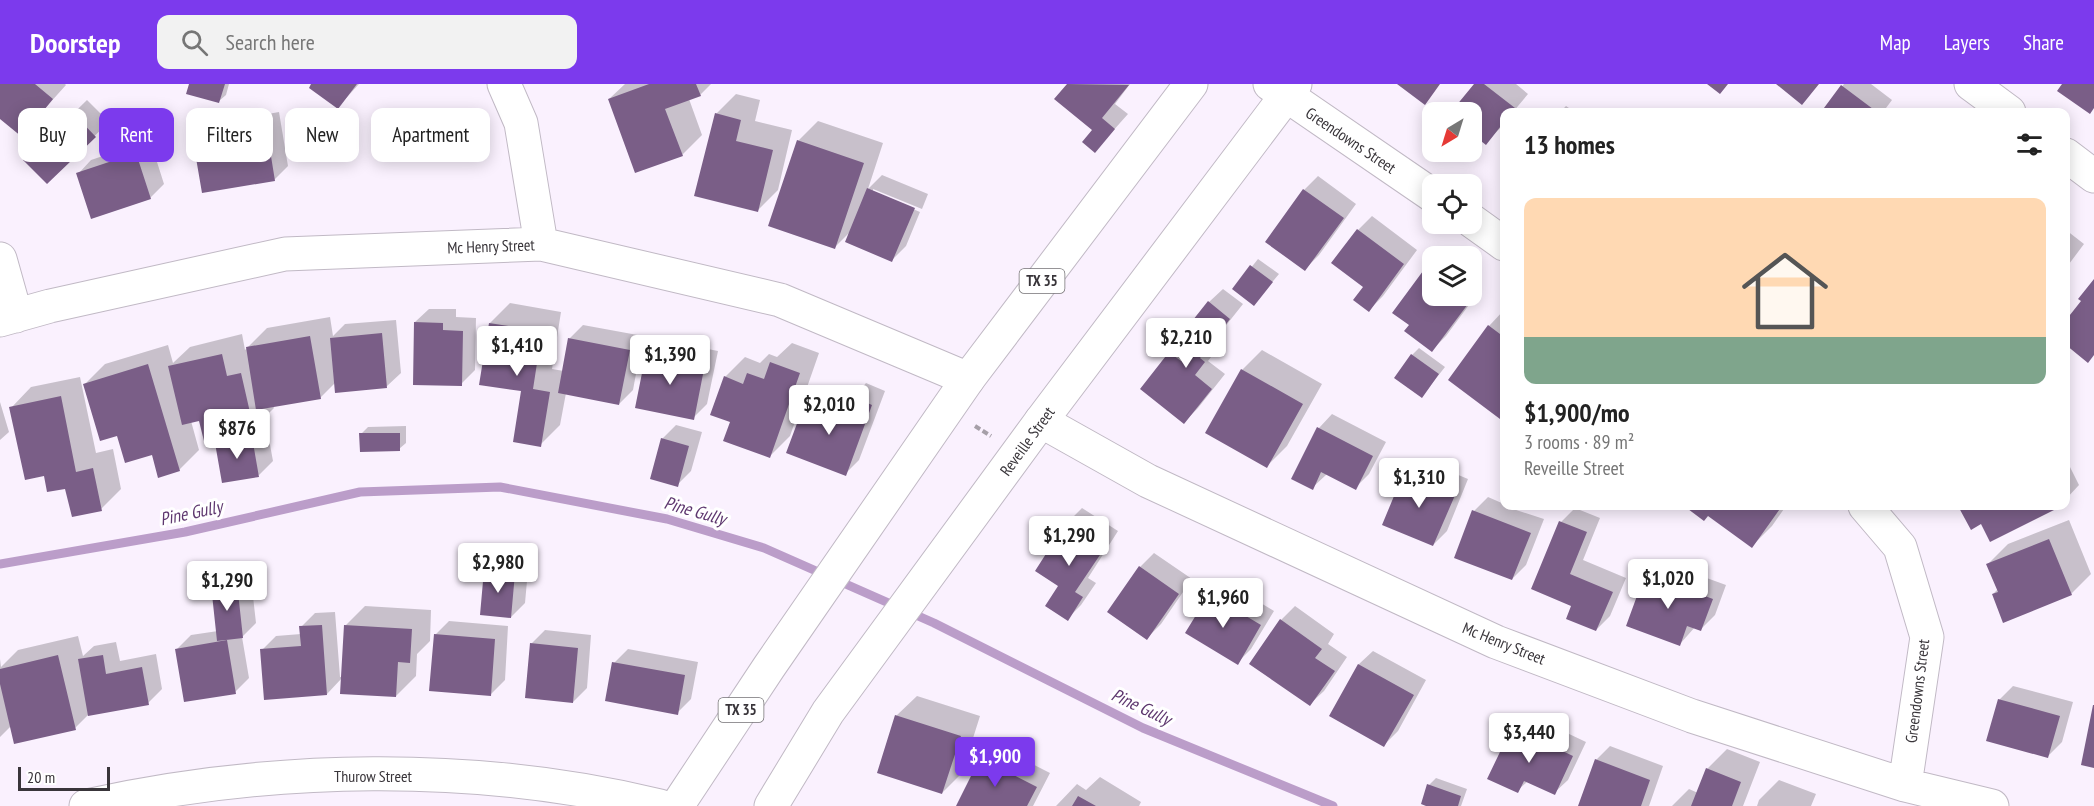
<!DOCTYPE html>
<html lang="en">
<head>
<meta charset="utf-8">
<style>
  body { margin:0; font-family:"PT Sans Narrow",sans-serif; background:#f2f2f2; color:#222; height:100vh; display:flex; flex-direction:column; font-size:22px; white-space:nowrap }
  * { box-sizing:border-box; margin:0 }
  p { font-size:20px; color:#767676 }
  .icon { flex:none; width:33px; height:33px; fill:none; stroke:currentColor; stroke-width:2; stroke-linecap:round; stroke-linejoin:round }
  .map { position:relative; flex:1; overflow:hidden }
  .drawer { position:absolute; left:1500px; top:24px; width:570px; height:402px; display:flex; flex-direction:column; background:#fff; border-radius:12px; box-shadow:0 3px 15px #0003 }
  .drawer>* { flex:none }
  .top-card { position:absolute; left:18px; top:24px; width:570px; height:54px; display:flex; gap:12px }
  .needle { width:39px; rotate:218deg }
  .buttons { position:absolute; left:1422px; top:18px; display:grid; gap:12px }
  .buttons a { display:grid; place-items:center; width:60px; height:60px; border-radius:12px; background:#fff; box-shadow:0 3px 15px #0003; font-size:30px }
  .scale { position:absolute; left:18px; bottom:15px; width:92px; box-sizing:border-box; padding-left:6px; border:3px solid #39353a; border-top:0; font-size:16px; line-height:21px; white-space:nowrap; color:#39353a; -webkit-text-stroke:4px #fff; paint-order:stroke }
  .price { position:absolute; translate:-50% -51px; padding:0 14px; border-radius:6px; background:#fff; color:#222; font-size:20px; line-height:39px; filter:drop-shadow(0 2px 3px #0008) }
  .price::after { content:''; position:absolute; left:50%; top:36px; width:18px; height:14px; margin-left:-9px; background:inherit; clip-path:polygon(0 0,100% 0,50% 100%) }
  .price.active { background:#7c3aed; color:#fff }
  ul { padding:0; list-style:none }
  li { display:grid; align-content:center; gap:12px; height:318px; padding:0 24px }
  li+li { border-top:2px solid #e0e0e0 }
  li span { display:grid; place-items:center; height:186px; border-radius:12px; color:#555 }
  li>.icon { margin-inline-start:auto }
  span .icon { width:108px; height:108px; fill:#fffc; stroke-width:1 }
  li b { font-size:26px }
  h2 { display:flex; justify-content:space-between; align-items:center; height:72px; padding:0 24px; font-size:26px }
  .pill { padding:0 21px; border-radius:12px; background:#fff; box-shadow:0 3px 15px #0003; font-size:21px; line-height:54px }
  .pill.active { background:#7c3aed; color:#fff }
  header { display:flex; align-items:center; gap:36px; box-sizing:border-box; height:84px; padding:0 30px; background:#7c3aed; color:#fff }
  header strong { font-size:28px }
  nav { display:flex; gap:33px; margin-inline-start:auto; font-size:21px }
  .search { width:420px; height:54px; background:#f2f2f2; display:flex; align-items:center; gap:15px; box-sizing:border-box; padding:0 21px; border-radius:12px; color:#767676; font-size:22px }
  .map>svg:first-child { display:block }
  .shadow { fill:#0003 }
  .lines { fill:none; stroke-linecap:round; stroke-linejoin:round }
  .stream { stroke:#bb9dc9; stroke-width:9 }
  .building { fill:#7a5e87 }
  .minor-casing { stroke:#c1b9c5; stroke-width:35 }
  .major-casing { stroke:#c1b9c5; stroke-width:35 }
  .path { stroke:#a69fa8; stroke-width:4; stroke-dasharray:6 3; stroke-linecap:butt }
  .minor { stroke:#fff; stroke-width:33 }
  .major { stroke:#fff; stroke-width:33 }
  .labels { text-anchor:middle; stroke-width:6; stroke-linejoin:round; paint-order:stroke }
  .shield { fill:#fff; stroke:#747275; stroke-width:1.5 }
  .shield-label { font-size:15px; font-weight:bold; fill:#39353a }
  .street-label { font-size:16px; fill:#39353a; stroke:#fff }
  .water-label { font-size:18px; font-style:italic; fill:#5e376f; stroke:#fff }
</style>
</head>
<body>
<header>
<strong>Doorstep</strong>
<div class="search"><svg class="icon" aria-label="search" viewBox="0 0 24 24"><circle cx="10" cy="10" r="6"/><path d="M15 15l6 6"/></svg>Search here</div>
<nav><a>Map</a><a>Layers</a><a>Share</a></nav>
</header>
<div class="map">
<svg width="2094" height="722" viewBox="0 0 2094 722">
  <rect width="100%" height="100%" fill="#faf1fe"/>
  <path class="shadow" d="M0 0H65L66 1 21 51 0 33Z
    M191 0H229L226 11 219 17Z
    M313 0H359L338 23Z
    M625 0H711L700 11 689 15 702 51 682 71 609 15Z
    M1069 0H1130L1115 20 1128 30 1095 67 1094 46 1057 15Z
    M1475 0H1516L1528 10 1513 28H1504V40L1486 59 1472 48V28H1453Z
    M1844 0H1871L1892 16 1883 28H1823Z
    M736 10 760 16 755 37 792 46 778 106 758 126 716 30Z
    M87 16 109 38 47 98 26 76Z
    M1566 22 1575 28H1560Z
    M279 28 288 82 274 96 198 75 211 61 209 52 223 38Z
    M818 37 883 59 868 105 882 91 928 110 922 125 873 105V108L920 128 906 162 892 176 851 147 835 163 798 57Z
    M150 56 164 100 150 114 78 90 91 76Z
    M1318 92 1356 120 1319 171 1305 185 1304 106Z
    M1372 132 1417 166 1383 212 1369 226 1358 146Z
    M2066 146 2084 160 2066 184Z
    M1258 175 1279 190 1254 220 1234 205Z
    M1432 180V212H1472V199L1480 206 1446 252 1432 266 1411 241 1394 228Z
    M1223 205 1243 220 1212 259 1218 264 1208 277 1225 290 1198 324 1184 338 1170 269 1184 255 1194 263 1204 250 1209 218Z
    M510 219 561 228 552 285 564 287 569 255 583 241 643 252 633 306 619 320 566 309 560 341 540 361 523 306 490 239Z
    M429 225H456V233L476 234 475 286 461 300 415 238Z
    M1504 226V335L1450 296 1489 242Z
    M330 233 333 252 345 240 396 236 401 289 387 302 336 298 320 314 273 322 274 324 257 341 266 339 273 377 259 391 217 360 226 351 200 335 191 337 199 366 179 386 118 350 85 300 105 280 168 261 173 279 190 263 242 250 245 266 267 244Z
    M662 256 718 267 707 320 693 334 648 269Z
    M792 259 819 269 790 352 770 372 732 337 725 293 745 273 760 279 769 270 777 273Z
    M1419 264 1445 283 1422 312 1412 271Z
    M1262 266 1322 300 1287 362 1267 382 1242 286Z
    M80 293 96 369 113 365 121 405 101 425 45 391 11 324 31 303Z
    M866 299 885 307 859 376 845 390 806 319 820 305 851 317Z
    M0 318 9 348 0 356Z
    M1332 330 1386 358 1369 390 1355 404 1327 390 1312 404 1319 344Z
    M676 341 702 348 691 387 677 401 662 355Z
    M406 342V359L399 365 361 350 368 343Z
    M1420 375 1468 395 1447 447 1433 461 1384 440 1406 389Z
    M2066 375 2079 401 2066 415Z
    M1488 413 1504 420V422L1544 435 1526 481 1512 495 1474 427Z
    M1692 422H1786L1772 442 1752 462 1709 431 1690 425Z
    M1960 422H2058L1991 456 1982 438 1971 444Z
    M1082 424 1118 447 1088 494 1096 499 1081 521 1067 535 1060 502 1068 438Z
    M1575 424 1600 434 1583 476 1626 494 1610 532 1596 546 1573 521 1561 438Z
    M2069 436 2091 490 2071 510H1993L1998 505 1988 480 2008 460Z
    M1154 469 1192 495 1161 540 1147 554 1109 527 1140 483Z
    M500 472 529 475 525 519 511 533 486 486Z
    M1660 477 1726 501 1715 531 1701 545 1695 543 1680 560 1646 491Z
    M250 486 256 539 242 553 249 594 235 608 177 565 191 551 218 547 213 502 227 488Z
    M1224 497 1274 527 1251 565 1237 579 1210 511Z
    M365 522 431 526 430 557 417 570 416 592 396 612 342 594 327 610 262 566 276 552 301 550V543L315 529 335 528 340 593H342L345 542Z
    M1295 522 1334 550 1328 560 1347 573 1324 607 1310 620 1281 536Z
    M449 537 508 542 505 596 491 610 435 551Z
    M545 546 591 551 587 604 573 618 531 560Z
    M78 552 83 572 94 562 116 558 120 577 156 570 162 605 148 619 89 630 75 644 11 642 0 653V575L1 583 18 566Z
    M628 565 698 578 691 615 677 629 614 579Z
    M1373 567 1426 596 1398 647 1384 661 1331 631 1359 580Z
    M2013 602 2073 618 2062 658 2048 672 1999 616Z
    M917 612 980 632 962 689 942 709 896 632Z
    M1527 630 1586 658 1568 696 1554 709 1528 697 1517 707 1489 694 1514 644Z
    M995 661 1050 689 1033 722H957L981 675Z
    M1610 662 1663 682 1649 722H1579L1596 676Z
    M1727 665 1760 678 1743 722H1672L1689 705 1698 709 1707 685Z
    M1100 693 1141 718 1139 722H1056L1077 700 1086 706Z
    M1436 694 1467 705 1461 722H1431L1422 719 1429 701Z
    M1779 696 1816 710 1811 722H1757L1759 716Z"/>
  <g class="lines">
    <path class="stream" d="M0 480 185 448 360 408 500 403 667 435 764 464 934 539 1143 644 1333 722"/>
  </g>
  <path class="building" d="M0 0H35L53 15 22 53 0 35Z
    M189 0H225L219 19 186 10Z
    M311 0H357L338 25 309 4Z
    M649 0H696L701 12 665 25 683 72 635 89 608 15Z
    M1067 0 1129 1 1102 34 1115 45 1095 69 1082 58 1092 46 1054 15Z
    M1397 0H1440L1425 21Z
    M1474 0H1484L1515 24 1512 28H1504V38L1486 61 1472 50V28H1451Z
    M1707 0H1728L1720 10Z
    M1776 0H1819L1802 21Z
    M2062 0H2094V24L2090 30 2057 7Z
    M1841 1 1877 28H1821Z
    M72 28 96 53 47 100 23 76Z
    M715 29 741 36 736 57 773 66 758 128 694 112Z
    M266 41 275 97 202 109 196 74 211 72 208 51Z
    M797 56 864 79 835 165 768 142Z
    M136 69 151 115 91 135 76 89Z
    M867 104 915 124 892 178 845 158Z
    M1303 105 1344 134 1305 187 1265 158Z
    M1357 145 1404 180 1369 228 1353 216 1363 203 1331 179Z
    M1250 181 1273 198 1254 222 1232 205Z
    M1423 187 1432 194V212H1456L1468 220 1432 268 1404 247 1409 241 1392 229Z
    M2094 195V271L2088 279 2066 261V236L2081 217 2078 215Z
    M1208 217 1230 235 1200 274 1205 278 1195 291 1212 305 1184 340 1140 305 1169 268 1181 277 1202 250 1189 241Z
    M414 238 443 239V246L463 247 462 302 413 301Z
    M489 239 542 247 533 305 550 308 541 363 513 358 521 307 479 301Z
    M1488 241 1504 253V338L1448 296Z
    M382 249 387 304 335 309 330 254Z
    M310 252 321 315 256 326 246 263Z
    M568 254 630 266 619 321 558 309Z
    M646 269 705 280 694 336 635 324Z
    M222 270 227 292 241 289 254 346 204 357 199 337 182 341 168 282Z
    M1411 270 1439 290 1422 314 1394 294Z
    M770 278 800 289 770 374 723 357 730 338 710 331 724 292 743 300 747 289 764 295Z
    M148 280 180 387 158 394 152 371 125 379 117 352 100 357 83 300Z
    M1241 285 1303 320 1267 384 1205 349Z
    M61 312 76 388 93 384 102 427 72 433 65 405 47 408 44 392 25 396 9 323Z
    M851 312 872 321 846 392 786 369 805 318 844 333Z
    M1317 343 1373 372 1356 406 1321 388 1313 406 1291 395Z
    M359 349H400V367L360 368Z
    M252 353 259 393 222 399 215 359Z
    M661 354 689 362 678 403 650 395Z
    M1404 388 1456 409 1433 462 1382 441Z
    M1691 422H1782L1752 464 1708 432 1704 437 1688 425Z
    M1958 422H2062L1990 458 1981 440 1971 446Z
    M1472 426 1531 449 1512 496 1454 474Z
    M1067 437 1106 462 1075 508 1083 513 1068 537 1045 522 1058 502 1035 487Z
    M1559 437 1587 448 1570 490 1613 508 1596 547 1566 535 1571 522 1531 505Z
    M2049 455 2072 511 2003 539 1992 510 1998 508 1986 480Z
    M1139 482 1179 510 1147 556 1107 528Z
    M484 486 515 489 511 534 480 531Z
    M1645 490 1713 515 1701 547 1687 542 1680 562 1626 542Z
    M237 499 243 554 217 557 211 501Z
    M1209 510 1261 541 1238 581 1185 549Z
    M1280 535 1322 565 1315 574 1335 587 1310 622 1249 580Z
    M322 541 327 611 264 616 260 565 301 562 299 542Z
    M344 541 412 545 410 579 398 578 396 613 340 610Z
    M434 550 495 555 491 612 429 607Z
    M227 556 236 610 184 618 175 565Z
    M530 559 578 564 573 619 525 614Z
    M58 571 76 646 14 660 0 600V585Z
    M103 571 106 590 142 583 149 621 88 632 78 575Z
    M612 578 685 591 678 631 605 617Z
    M1358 580 1414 611 1384 663 1329 632Z
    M1998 615 2060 632 2048 674 1986 657Z
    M2093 621H2094V684L2081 681Z
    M895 631 961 652 942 710 877 689Z
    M1512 643 1573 672 1555 711 1524 697 1518 709 1487 695Z
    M980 674 1037 703 1027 722H956Z
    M1595 675 1650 696 1641 722H1578Z
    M1706 684 1741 698 1732 722H1691Z
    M1427 700 1461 712 1458 722H1426L1421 720Z
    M1078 712 1096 722H1072Z"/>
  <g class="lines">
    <defs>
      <path id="minor" d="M504 0 521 39 541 160
        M1270 0 1432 111
        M1971 0 2009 28
        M2066 71 2094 92
        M1472 137 1504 160
        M0 175 16 232
        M0 236 50 222 285 170 541 160 780 216 968 295
        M1041 337 1148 397 1496 558 1692 632 1905 701 1992 722
        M1865 422 1900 463 1927 553 1905 701
        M86 722C273 681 473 677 660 722"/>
      <path id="major" d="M677 722 769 583 968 295 1191 0
        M771 722 828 628 1041 337 1295 0"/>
    </defs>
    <use href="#minor" class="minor-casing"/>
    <use href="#major" class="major-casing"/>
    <path class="path" d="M975 342 991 352"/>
    <use href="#minor" class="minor"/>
    <use href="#major" class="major"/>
  </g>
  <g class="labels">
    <g class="shield">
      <rect x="1019.5" y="185" width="45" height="24" rx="4.5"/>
      <rect x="718.5" y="614" width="45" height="24" rx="4.5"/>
    </g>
    <g class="shield-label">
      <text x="1042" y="202">TX 35</text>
      <text x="741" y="631">TX 35</text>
    </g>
    <g class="street-label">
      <text transform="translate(1351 56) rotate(34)" y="6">Greendowns Street</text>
      <text transform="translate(491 162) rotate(-2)" y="6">Mc Henry Street</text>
      <text transform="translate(1027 357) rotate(-54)" y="6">Reveille Street</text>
      <text transform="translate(1504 559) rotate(22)" y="6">Mc Henry Street</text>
      <text transform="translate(1917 607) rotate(-83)" y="6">Greendowns Street</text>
      <text x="373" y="698">Thurow Street</text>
    </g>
    <g class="water-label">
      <text transform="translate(695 427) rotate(16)" y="6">Pine Gully</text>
      <text transform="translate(191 429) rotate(-12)" y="6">Pine Gully</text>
      <text transform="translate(1141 623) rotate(25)" y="6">Pine Gully</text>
    </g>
  </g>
</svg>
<div class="buttons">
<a><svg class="needle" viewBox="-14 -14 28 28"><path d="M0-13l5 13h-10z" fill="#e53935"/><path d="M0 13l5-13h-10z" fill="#767676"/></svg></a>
<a><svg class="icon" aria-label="locate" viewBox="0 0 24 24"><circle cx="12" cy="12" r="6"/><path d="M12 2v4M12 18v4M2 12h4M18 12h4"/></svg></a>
<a><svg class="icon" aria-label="layers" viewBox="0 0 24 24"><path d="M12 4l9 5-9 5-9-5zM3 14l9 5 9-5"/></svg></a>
</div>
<div class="scale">20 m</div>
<b class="price" style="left:1186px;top:285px">$2,210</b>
<b class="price" style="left:517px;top:293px">$1,410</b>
<b class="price" style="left:670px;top:302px">$1,390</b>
<b class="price" style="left:829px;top:352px">$2,010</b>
<b class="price" style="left:237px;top:376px">$876</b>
<b class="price" style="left:1419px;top:425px">$1,310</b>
<b class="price" style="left:1069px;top:483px">$1,290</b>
<b class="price" style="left:498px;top:510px">$2,980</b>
<b class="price" style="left:1668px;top:526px">$1,020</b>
<b class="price" style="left:227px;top:528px">$1,290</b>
<b class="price" style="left:1223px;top:545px">$1,960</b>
<b class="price" style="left:1529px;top:680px">$3,440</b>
<b class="price active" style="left:995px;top:704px">$1,900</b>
<div class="top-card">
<a class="pill">Buy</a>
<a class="pill active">Rent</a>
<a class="pill">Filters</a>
<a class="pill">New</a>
<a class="pill">Apartment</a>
</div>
<section class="drawer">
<h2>13 homes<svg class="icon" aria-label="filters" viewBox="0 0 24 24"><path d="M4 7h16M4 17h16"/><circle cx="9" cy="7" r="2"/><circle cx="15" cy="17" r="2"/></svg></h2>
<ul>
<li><span style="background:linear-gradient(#ffd9b3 75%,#7fa58c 0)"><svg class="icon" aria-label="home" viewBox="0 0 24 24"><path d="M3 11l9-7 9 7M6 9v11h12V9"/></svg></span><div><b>$1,900/mo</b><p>3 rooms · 89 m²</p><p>Reveille Street</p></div></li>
</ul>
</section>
</div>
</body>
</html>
